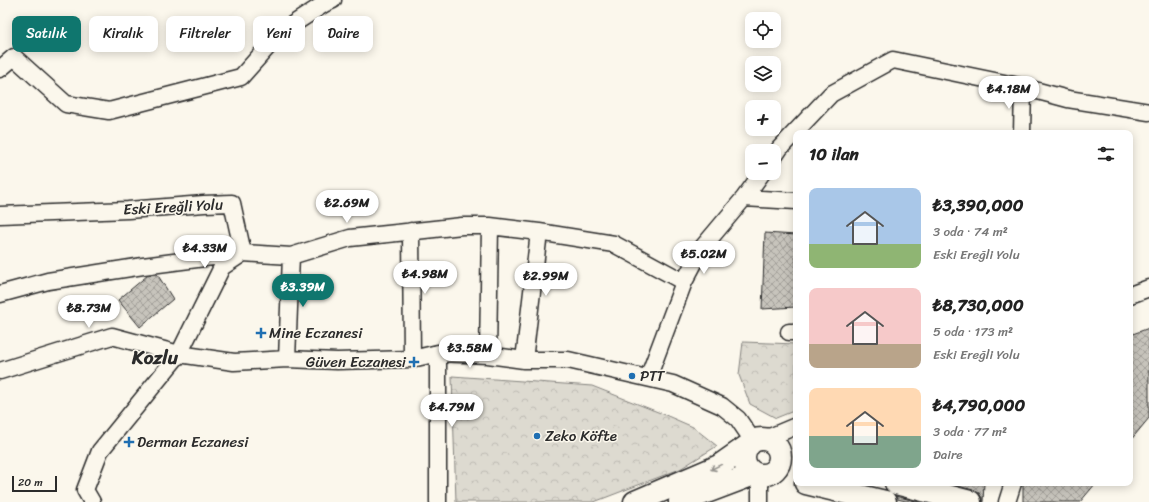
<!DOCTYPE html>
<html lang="tr">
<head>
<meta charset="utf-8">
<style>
  body { margin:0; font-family:Sriracha,sans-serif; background:#f2f2f2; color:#222; height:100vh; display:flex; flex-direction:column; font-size:15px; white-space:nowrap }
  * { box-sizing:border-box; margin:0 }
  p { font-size:13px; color:#767676 }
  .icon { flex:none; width:22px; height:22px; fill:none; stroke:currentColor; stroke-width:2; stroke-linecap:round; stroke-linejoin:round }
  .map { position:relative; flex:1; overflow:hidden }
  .side { position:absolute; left:793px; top:130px; width:340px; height:356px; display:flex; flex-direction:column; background:#fff; border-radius:8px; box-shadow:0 2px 10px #0003 }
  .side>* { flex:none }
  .banner { position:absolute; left:12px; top:16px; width:380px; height:36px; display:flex; gap:8px }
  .buttons { position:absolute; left:745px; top:12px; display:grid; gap:8px }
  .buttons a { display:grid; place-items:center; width:36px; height:36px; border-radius:8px; background:#fff; box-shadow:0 2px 10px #0003; font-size:20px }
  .scale { position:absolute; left:12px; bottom:10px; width:45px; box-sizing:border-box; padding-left:4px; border:2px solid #2b2b2b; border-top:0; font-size:11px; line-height:14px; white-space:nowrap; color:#2b2b2b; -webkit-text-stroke:3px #fbf7ec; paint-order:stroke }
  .price { position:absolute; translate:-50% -34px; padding:0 9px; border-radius:14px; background:#fff; color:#222; font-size:13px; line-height:26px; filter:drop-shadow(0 1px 2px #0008) }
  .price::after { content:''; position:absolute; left:50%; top:24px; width:12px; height:9px; margin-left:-6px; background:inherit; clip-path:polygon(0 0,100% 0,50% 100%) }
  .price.active { background:#0f766e; color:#fff }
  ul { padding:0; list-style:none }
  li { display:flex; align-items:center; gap:12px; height:100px; padding:0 16px }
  li span { display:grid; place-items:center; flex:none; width:112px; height:80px; border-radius:8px; color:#555 }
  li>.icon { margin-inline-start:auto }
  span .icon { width:48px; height:48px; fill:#fffc; stroke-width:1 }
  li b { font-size:17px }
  h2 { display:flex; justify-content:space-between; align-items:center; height:48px; padding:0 16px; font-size:17px }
  .pill { padding:0 14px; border-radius:8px; background:#fff; box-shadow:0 2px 10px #0003; font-size:14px; line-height:36px }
  .pill.active { background:#0f766e; color:#fff }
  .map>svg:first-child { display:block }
  .forest { fill:url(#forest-crowns); stroke:#84827e }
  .building { fill:url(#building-cross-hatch); stroke:#2b2b2b }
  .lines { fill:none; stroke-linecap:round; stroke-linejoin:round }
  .minor-casing { stroke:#2b2b2b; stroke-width:19 }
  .trunk-casing { stroke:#2b2b2b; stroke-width:25 }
  .minor { stroke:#fbf7ec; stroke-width:16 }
  .trunk { stroke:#fbf7ec; stroke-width:22 }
  .oneway { stroke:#93918c }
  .poi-dot { fill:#1f6fb2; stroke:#fbf7ec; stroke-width:1.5 }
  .labels { text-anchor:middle; stroke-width:3; stroke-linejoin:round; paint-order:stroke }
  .street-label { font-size:15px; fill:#2b2b2b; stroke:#fbf7ec }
  .poi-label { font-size:15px; fill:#2b2b2b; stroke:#fbf7ec; text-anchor:start }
  .district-label { font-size:19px; font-weight:bold; fill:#2b2b2b; stroke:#fbf7ec }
</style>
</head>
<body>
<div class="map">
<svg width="1149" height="502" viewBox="0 0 1149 502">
  <defs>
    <pattern id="forest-crowns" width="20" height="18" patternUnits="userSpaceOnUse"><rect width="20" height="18" fill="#dddad0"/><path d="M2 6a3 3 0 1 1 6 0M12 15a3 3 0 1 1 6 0" fill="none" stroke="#bebbb3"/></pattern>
    <pattern id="building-cross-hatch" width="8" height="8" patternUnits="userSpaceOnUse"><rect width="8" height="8" fill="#c7c4bc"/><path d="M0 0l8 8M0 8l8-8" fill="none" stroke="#a29f99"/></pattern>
  </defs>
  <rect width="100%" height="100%" fill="#fbf7ec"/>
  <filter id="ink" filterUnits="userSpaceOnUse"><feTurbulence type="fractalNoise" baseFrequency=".025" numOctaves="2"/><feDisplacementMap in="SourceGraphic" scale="8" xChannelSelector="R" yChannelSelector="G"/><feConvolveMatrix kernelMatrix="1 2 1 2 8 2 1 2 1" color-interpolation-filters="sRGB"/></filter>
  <g filter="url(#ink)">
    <path class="forest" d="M743 342 796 344V410L776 418 750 404 739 375Z
      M452 376 592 386 663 414 693 427 717 446 680 469 594 502H456Z"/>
    <path class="building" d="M765 233 796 235V307L762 309Z
      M157 274 173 299 140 327 118 300 148 275Z
      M1149 328V418L1130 441V335Z
      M946 483H984L983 502H982V498L979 493 973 490Z
      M1023 483H1096L1080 502H1023Z
      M895 496 920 502H910L897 499Z"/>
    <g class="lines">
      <defs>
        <path id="minor" d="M0 69 14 57 66 104 109 111 241 77 281 32 324 4 333 0
          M1022 133 1023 87
          M774 157 780 148 831 94 893 60 1023 87 1068 99 1149 112
          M744 198 796 201
          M0 215 128 210 204 204 232 203 243 253 222 267 179 354 100 451 85 490 92 502
          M411 231 412 359
          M0 294 48 281 143 266 243 253 291 256 350 238 462 226H490L539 232 614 244 684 282
          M1130 295 1149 288
          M789 332H796
          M488 355 490 226
          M287 359 291 256
          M524 360 539 232
          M0 371 112 336 179 354 234 362 287 359 337 361 412 359 438 353 488 355 524 360H568L673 384 722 406 738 419 753 441
          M648 378 684 282 702 248 744 198 762 173
          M765 439 796 426
          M438 502V353
          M760 502V475
          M1007 502 1013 483"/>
        <path id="trunk" d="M744 457a18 18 0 1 1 36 0a18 18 0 1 1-36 0Z
          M806 483 885 502
          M896 483 970 502
          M635 502 719 466 749 445
          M680 502 754 474"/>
      </defs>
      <use href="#minor" class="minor-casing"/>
      <use href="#trunk" class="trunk-casing"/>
      <use href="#minor" class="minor"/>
      <use href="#trunk" class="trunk"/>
    </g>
    <defs><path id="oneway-shaft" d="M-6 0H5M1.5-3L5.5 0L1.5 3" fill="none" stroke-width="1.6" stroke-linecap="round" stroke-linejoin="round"/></defs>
    <use class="oneway" href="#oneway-shaft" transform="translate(716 467) rotate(154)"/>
  </g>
  <g class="poi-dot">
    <path d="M259 327h4v4h4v4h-4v4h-4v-4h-4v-4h4z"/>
    <path d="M412 356h4v4h4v4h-4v4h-4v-4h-4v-4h4z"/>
    <circle cx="632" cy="376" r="4"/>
    <circle cx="537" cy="436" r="4"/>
    <path d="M127 436h4v4h4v4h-4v4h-4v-4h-4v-4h4z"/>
  </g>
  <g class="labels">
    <g class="street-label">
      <text transform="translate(173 207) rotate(-3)" y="5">Eski Ereğli Yolu</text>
    </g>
    <g class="poi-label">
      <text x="269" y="338">Mine Eczanesi</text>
      <text x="406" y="367" text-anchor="end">Güven Eczanesi</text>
      <text x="640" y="381">PTT</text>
      <text x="545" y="441">Zeko Köfte</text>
      <text x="137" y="447">Derman Eczanesi</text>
    </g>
    <g class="district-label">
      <text x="155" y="364">Kozlu</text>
    </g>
  </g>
</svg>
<div class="buttons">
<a><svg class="icon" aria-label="locate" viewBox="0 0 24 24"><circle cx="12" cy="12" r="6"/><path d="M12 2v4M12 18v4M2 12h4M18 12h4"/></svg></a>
<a><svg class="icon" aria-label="layers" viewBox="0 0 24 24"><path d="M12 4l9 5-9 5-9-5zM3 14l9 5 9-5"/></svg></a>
<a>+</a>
<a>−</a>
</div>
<div class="scale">20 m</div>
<b class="price" style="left:1009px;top:110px">₺4.18M</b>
<b class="price" style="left:347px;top:224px">₺2.69M</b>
<b class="price" style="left:205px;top:269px">₺4.33M</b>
<b class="price" style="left:704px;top:275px">₺5.02M</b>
<b class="price" style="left:425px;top:295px">₺4.98M</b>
<b class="price" style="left:546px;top:297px">₺2.99M</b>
<b class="price active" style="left:303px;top:308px">₺3.39M</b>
<b class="price" style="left:89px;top:329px">₺8.73M</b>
<b class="price" style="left:470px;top:369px">₺3.58M</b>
<b class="price" style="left:452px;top:428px">₺4.79M</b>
<div class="banner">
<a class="pill active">Satılık</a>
<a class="pill">Kiralık</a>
<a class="pill">Filtreler</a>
<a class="pill">Yeni</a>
<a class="pill">Daire</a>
</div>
<section class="side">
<h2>10 ilan<svg class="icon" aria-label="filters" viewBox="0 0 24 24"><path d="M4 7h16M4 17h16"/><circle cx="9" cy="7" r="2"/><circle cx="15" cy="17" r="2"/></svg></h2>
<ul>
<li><span style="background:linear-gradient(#a9c7e8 70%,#8fb573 0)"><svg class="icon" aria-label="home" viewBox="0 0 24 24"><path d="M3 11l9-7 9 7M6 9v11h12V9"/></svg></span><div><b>₺3,390,000</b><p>3 oda · 74 m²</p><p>Eski Ereğli Yolu</p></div></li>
<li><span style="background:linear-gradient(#f6c9c9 70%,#b9a48a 0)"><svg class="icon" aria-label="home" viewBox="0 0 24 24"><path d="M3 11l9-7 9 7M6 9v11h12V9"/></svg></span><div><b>₺8,730,000</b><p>5 oda · 173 m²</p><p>Eski Ereğli Yolu</p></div></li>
<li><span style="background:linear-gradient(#ffd9b3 60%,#7fa58c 0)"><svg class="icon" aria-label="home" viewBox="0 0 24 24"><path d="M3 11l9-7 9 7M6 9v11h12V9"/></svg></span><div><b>₺4,790,000</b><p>3 oda · 77 m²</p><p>Daire</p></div></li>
</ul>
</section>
</div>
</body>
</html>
